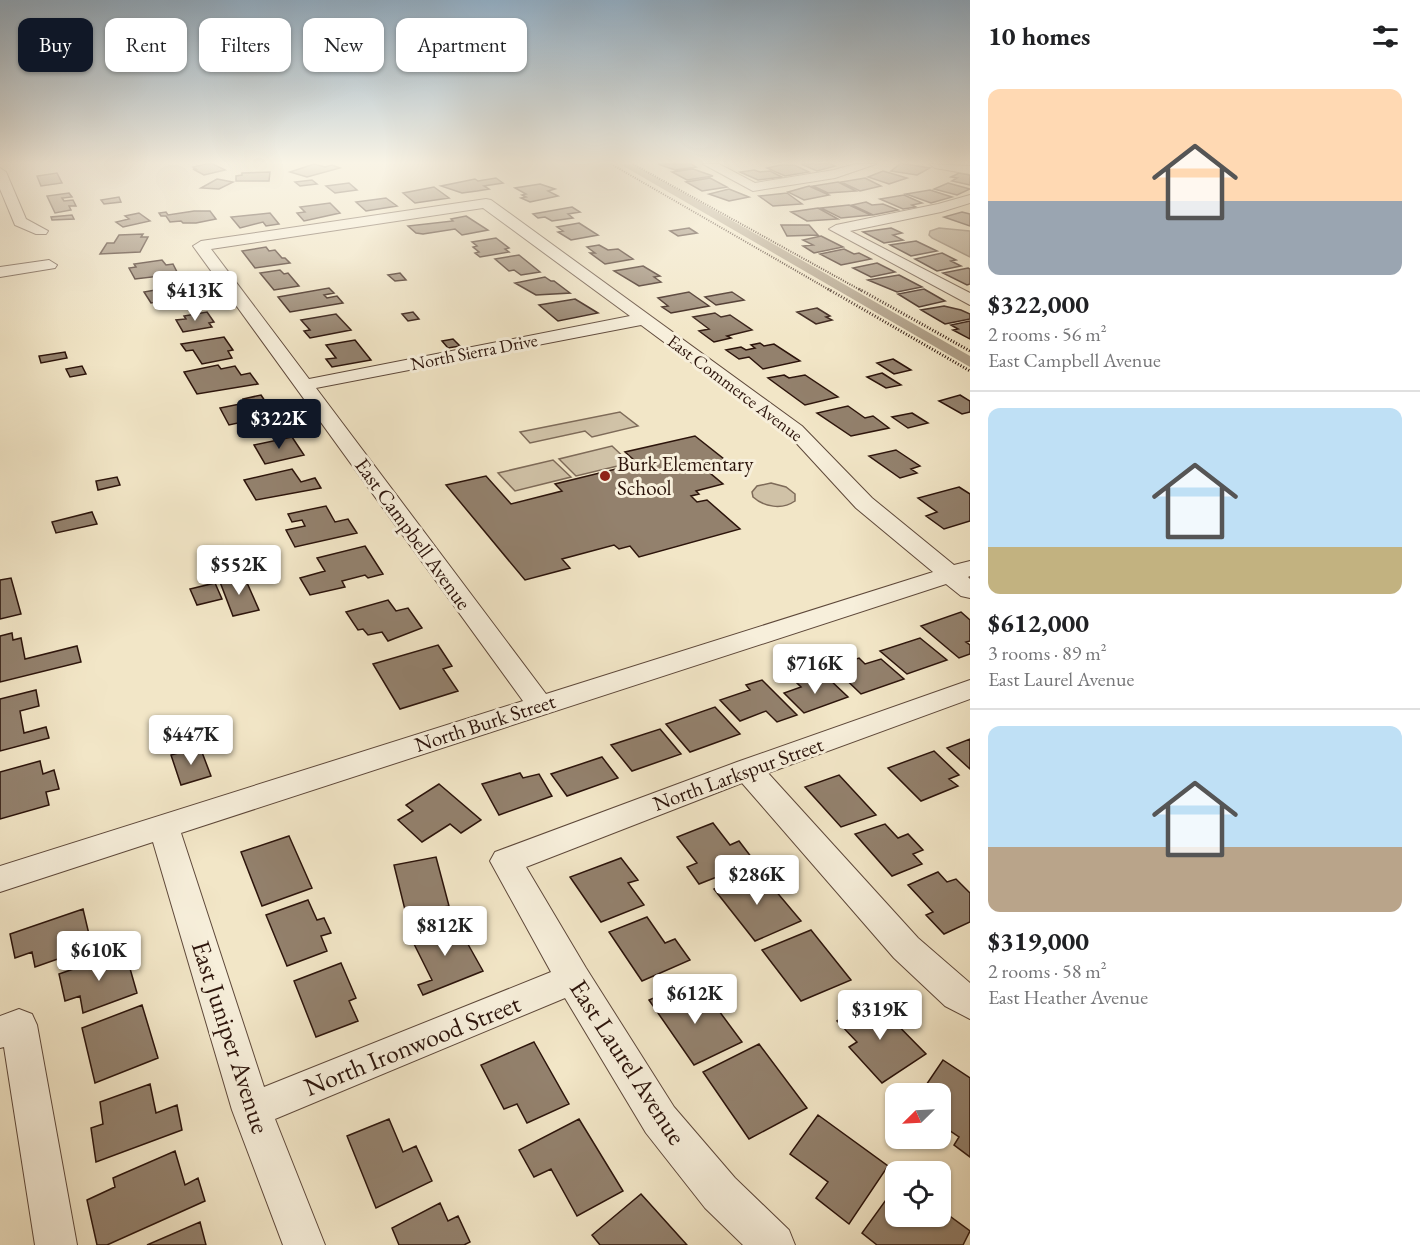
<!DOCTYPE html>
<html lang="en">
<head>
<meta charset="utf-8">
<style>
  body { margin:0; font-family:"EB Garamond",serif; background:#f2f2f2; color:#202124; height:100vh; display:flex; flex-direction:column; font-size:22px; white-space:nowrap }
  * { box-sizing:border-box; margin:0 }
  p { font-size:20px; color:#757577 }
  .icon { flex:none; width:33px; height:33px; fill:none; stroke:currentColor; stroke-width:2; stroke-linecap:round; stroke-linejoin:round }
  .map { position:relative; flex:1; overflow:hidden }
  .panel { display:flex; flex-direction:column; background:#fff; width:450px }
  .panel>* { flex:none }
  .hud { position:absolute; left:18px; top:18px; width:570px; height:54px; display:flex; gap:12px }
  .needle { width:39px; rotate:246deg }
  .tools { position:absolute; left:885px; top:1083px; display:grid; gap:12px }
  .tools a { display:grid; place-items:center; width:66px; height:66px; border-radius:12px; background:#fff; box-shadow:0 2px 4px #0004; font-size:30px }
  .price { position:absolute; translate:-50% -51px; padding:0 14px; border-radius:6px; background:#fff; color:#222; font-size:20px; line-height:39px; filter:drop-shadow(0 2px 3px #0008) }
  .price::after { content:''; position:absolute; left:50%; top:36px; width:18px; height:14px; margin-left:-9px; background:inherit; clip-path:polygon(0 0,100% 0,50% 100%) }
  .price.current { background:#111827; color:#fff }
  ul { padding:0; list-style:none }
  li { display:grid; align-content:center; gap:12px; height:318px; padding:0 18px }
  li+li { border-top:2px solid #e0e0e0 }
  li span { display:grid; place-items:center; height:186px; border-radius:12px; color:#555 }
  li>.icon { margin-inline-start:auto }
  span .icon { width:108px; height:108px; fill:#fffc; stroke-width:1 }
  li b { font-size:26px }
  h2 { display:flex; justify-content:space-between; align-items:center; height:72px; padding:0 18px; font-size:26px }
  .pill { padding:0 21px; border-radius:12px; background:#fff; box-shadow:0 2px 4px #0004; font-size:21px; line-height:54px }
  .pill.current { background:#111827; color:#fff }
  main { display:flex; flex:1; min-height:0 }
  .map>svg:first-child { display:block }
  .green { fill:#d0c2a7; stroke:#7e6b59; stroke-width:1.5 }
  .water { fill:#af9f87; stroke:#7b6755; stroke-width:1.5 }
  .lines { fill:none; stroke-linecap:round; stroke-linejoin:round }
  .canal { fill:#af9f87; fill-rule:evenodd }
  .building { fill:#93816d; stroke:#2c140b; stroke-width:1.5 }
  .minor-casing { stroke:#5e483a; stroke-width:2 }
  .path-far1 { stroke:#2c140b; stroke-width:2; stroke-dasharray:1 1.5; stroke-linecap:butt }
  .path { stroke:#2c140b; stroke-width:3; stroke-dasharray:1 2; stroke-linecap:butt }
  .minor { fill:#f7efdb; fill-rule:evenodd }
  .poi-dot { fill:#8f2418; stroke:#f7efdb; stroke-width:2 }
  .labels { text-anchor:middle; stroke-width:6; stroke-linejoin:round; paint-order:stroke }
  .far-street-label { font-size:18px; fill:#2c140b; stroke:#f7efdb }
  .poi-label { font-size:21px; fill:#2c140b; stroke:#f7efdb; text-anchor:start }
  .street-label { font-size:21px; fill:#2c140b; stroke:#f7efdb }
  .near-street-label { font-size:26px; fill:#2c140b; stroke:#f7efdb }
</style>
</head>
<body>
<main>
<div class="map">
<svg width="970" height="1245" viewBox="0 0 970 1245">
  <rect width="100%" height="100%" fill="#f2e6c7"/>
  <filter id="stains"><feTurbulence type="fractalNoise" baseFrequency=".00333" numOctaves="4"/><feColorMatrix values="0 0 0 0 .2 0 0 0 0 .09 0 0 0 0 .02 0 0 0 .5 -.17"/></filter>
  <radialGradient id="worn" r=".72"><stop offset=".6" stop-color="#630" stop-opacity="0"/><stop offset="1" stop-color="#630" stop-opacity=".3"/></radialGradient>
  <path class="green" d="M620 412 638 426 592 437 585 431 530 443 520 432Z
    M612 446 630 463 576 476 559 459Z
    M553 460 571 477 515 491 498 473Z
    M771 483 786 487 795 494V501C782 510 764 507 753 497L752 492 757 486Z"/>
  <path class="water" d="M939 228 970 231V257L932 238 929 235 930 231Z"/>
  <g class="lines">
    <path class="canal" d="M620 164H633L970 356V367Z"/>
  </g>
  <path class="building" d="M206 164H213L225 170 204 175 193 169H196L193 167Z
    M314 164 325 167 332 165 340 168 307 177 290 172Z
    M658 164H691L696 167 675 170Z
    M801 164H831L835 166 817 171Z
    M900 164H905L930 168 917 175 891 171Z
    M781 165H794L809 172 785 176 767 168Z
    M693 169 713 176 687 180 672 172Z
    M754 170 760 172 770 171 782 177 758 180 740 172Z
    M883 171 907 178 889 184 868 177Z
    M270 172 269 181H236V176L242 175V173Z
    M57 173 62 183 41 186 37 176Z
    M959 173 970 175V185L952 181 957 178 951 177Z
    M496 178 503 183 484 186 489 189 477 191 462 193 441 186 475 179 478 181Z
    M710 178 727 187 702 191 686 182Z
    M865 178 881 186 860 191 841 182Z
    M217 179 233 182 219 189 201 188Z
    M312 180 317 184 300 186 295 182Z
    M838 182 856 191 828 193 813 186Z
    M349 183 357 190 335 193 326 186Z
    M948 183 970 189 957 195 934 189Z
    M540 184 555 189 548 191 558 196 530 202 521 198 526 197 522 195 526 194 515 188Z
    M809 186 829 195 804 200 788 192Z
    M434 187 449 198 415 203 403 193Z
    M729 189 749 197 729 201 709 194Z
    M930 190 952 197 931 203 906 194Z
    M69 193 72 197 62 198 64 201 73 200 76 206H69L71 210 55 213 47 196Z
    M787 193 802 204 773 206 759 196Z
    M904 195 922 203 912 205 916 207 903 209 880 199Z
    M119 197 121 202 104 204 101 200Z
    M386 198 397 206 366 211 356 202Z
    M866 202 872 205 883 204 898 210 873 215 852 205Z
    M330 203 340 213 304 221 297 213 305 212 300 207Z
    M849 205 871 215 841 218 821 208Z
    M572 207 580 212 568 214 573 218 552 221 545 217 538 218 533 214Z
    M818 208 838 219 807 221 791 212Z
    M194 211H210L216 219 196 223H183L181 221 170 222 166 216H161L159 213 166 212 168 215Z
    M962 212 970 214V226L944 217Z
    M139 213 150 221 123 227 116 222 129 219 125 216Z
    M270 213 279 224 266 226 263 222 240 228 231 217Z
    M72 215 74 219 52 220 51 217Z
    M466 216 488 230 462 235 455 229 423 234 416 233 408 226 453 221 451 219Z
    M579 223 598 235 571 240 558 232 563 231 557 227Z
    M781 225H809L818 235 787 236Z
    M689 228 697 233 678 236 670 231Z
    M891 228 902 233 893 235 903 240 884 243 863 232Z
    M143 234 141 237H148L140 252 100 254 107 243H114L119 235Z
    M821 236 843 247 814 253 803 246 813 245 803 240Z
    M496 238 509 248 505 249 509 252 480 257 475 253 479 252 473 247 477 246 472 242Z
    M916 241 937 251 911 256 890 245Z
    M599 245 608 250 618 249 633 259 605 264 590 253H595L587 247Z
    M266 247 269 251 275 250 282 258H285L290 263 255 268 242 251Z
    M844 249 854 254 859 253 871 259 841 265 820 254Z
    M942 253 956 260 951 261 961 266 937 271 915 259Z
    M519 255 540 272 521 275 514 270 509 271 495 259Z
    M162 260 166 265 173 264 178 274 135 279 129 268 136 267 134 264Z
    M877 263 895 272 871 277 853 268Z
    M643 266 660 276 654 277 661 282 639 286 614 271Z
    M968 268 970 269V284L967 285 943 273Z
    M280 270 284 274 288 273 299 286 274 290 260 273Z
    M400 273 406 280 395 281 388 275Z
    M899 275 922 287 897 292 868 280Z
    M545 277 551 281H554L570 293 536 295 515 283Z
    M177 286 179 290 191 288 198 299 176 303 174 299 151 303 144 292Z
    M329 288 334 293 324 295 327 298 337 296 343 303 290 312 278 297Z
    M924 289 945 301 919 307 898 294Z
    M689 292 709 306 671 313 662 307 668 306 658 298Z
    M732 292 744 300 716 305 705 297Z
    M575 299 598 313 558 321 539 305Z
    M944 306 961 310 970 314V319L945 324 921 310Z
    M817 308 830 316 826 317 832 320 816 324 797 312Z
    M207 312 214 322 209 323 212 327 183 332 176 320 186 319 184 316Z
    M413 312 419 319 408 321 402 314Z
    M715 313 721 317 730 315 752 330 727 336 731 338 714 342 699 331 709 329 693 317Z
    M336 314 351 330 310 338 304 331 310 330 301 320Z
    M970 321V339L953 330 958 329 951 325Z
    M224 337 233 350 228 351 232 358 202 364 193 350 186 351 181 344Z
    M453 339 460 346 448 348 442 341Z
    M355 340 371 360 332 367 326 359 336 358 326 345Z
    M760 343 764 346 774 344 800 361 763 369 749 357 739 359 726 350 741 347 746 350 755 348 751 345Z
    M65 352 67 358 41 363 39 356Z
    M893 359 911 370 894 374 877 363Z
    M218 365 221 369 235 366 241 375 250 373 258 384 197 394 184 372Z
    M82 366 86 374 70 377 66 369Z
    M882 373 901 385 886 388 867 377Z
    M784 375 789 378 805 375 838 397 805 405 768 378Z
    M261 395 271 410 261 412 265 417 229 425 220 408 245 403 243 399Z
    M960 395 970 401V412L962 414 939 401Z
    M848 406 865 418 873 416 889 428 851 436 817 413Z
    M912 413 928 423 908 428 892 417Z
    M695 436 734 467 710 473 723 484 696 491 699 494 691 496 697 502 707 500 740 529 639 557 630 546 619 549 614 545 562 559 570 568 525 580 446 485 486 476 511 504 562 491 555 484 632 465 637 470 643 468 625 452Z
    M292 437 304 455 265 464 254 445Z
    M896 450 920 466 911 469 917 473 900 478 869 456Z
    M292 469 301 482 315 478 321 488 256 500 244 480Z
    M117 477 120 485 98 490 96 481Z
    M959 487 970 494V521L944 529 926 516 937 512 918 498Z
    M326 506 335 522 348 519 357 533 295 547 286 530 305 526 302 520 292 522 288 514Z
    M92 512 97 524 56 533 52 522Z
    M365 546 383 574 368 578 365 575 342 581 345 587 310 595 300 578 325 571 317 558Z
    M244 576 259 610 233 616 220 582Z
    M11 578 21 614 0 619V580Z
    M215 583 222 599 197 605 190 589Z
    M388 600 396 611 408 608 422 628 388 641 382 632 368 635 363 629 358 630 346 612Z
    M961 612 970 620V641L966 642 970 645V654L959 658 921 626Z
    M12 633 13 640 21 638 25 659 77 646 81 662 0 682V636Z
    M920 638 947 660 907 674 880 651Z
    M438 645 452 666 443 669 458 691 400 709 373 664Z
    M859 658 865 664 881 659 904 679 861 694 833 667Z
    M828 678 848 697 804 713 784 693 801 687 797 683 810 679 814 682Z
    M762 680 797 715 777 722 766 711 740 721 720 700 750 690 746 685Z
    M36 690 39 706 20 711 24 733 46 727 49 738 0 751V699Z
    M715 707 740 734 690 752 666 724Z
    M660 729 681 754 632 771 611 745Z
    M970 739V769L947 748Z
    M200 747 211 776 181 785 171 755Z
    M934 751 959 775 949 779 958 786 921 801 888 768Z
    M602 757 618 778 567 796 551 774Z
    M40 761 43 774 54 770 59 789 46 792 49 805 0 819V772Z
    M520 773 523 778 539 774 552 796 499 815 482 784Z
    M839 775 876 815 841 827 805 787Z
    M439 784 481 820 461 833 450 824 422 842 398 820 413 811 406 805Z
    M713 823 730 845 739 841 755 862 699 884 687 867 697 863 677 837Z
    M885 824 898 838 908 834 923 850 913 854 922 864 892 876 855 834Z
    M289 836 312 888 262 906 241 852Z
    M436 857 449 906 406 914 394 865Z
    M621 858 638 880 628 883 644 905 601 922 570 877Z
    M759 871 801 921 755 941 714 889Z
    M938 872 947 882 956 879 970 893V922L944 934 926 915 933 912 908 885Z
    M308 900 317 920 324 918 331 933 321 936 327 951 287 966 266 915Z
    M83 909 92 947 35 967 32 952 15 958 10 934Z
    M647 917 665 943 675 939 690 960 642 981 609 932Z
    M455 921 483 971 423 995 418 985 432 980 411 938Z
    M811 930 851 980 801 1001 762 950Z
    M125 951 137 993 83 1013 80 996 65 1001 59 974Z
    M341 963 356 998 349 1001 358 1021 316 1037 294 981Z
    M681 986 693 1003 708 996 742 1042 694 1065 649 1000Z
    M872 999 926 1054 882 1083 849 1047 857 1042 837 1021Z
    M142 1005 158 1058 95 1083 82 1028Z
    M534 1042 569 1104 527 1123 517 1104 504 1109 481 1065Z
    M759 1044 807 1108 749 1139 703 1072Z
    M943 1060 970 1078V1157L954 1145 959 1137 940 1124V1094H920Z
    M150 1084 156 1113 177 1105 182 1130 96 1162 91 1128 103 1124 100 1102Z
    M818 1115 888 1166 849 1224 816 1198 828 1182 790 1154Z
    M389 1119 403 1152 416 1146 432 1181 376 1208 347 1136Z
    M579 1119 623 1191 577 1216 551 1169 534 1177 519 1150Z
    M175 1151 185 1185 198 1178 205 1201 107 1245H97L87 1200 115 1187 113 1178Z
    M896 1186V1216H940V1209L970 1231 963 1245H877L862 1233Z
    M641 1194 687 1245H600L592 1235Z
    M440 1203 448 1221 458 1216 470 1242 464 1245H399L392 1228Z
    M200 1222 206 1245H147Z"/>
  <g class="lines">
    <defs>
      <path id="minor" d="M703 164H719L755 183 834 170 855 164H876L835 178 753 191Z
        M929 164 970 166V174L935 168Z
        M0 168 6 172 26 219 48 231 46 234H36L15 225 0 189Z
        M970 195V203L941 212 850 231 970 293V305L829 229 836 225 938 204Z
        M486 199 491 200 802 426 872 498 954 565 970 561V576L968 577 970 579V598L961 596 946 584 181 833 264 1087 551 972 490 861 495 852 737 762 970 680V699L768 773 918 938 970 983V1019L945 1006 894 958 742 783 526 867 586 968 674 1107 735 1178 789 1230 795 1245H743L705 1208 646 1133 565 998 275 1119 325 1245H283L232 1110 153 842 0 892V866L523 701 193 246 201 241ZM483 208 630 316 309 379 211 249ZM641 325 788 434 856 508 933 572 546 694 316 388Z
        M49 260 57 265 55 268 0 277V267Z
        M19 1009 32 1014 37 1025 77 1245H35L4 1047 0 1048V1016Z"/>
    </defs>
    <use href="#minor" class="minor-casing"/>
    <path class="path-far1" d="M611 164 831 291
      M633 164 862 291"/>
    <path class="path" d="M828 289 970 371
      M859 289 970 351"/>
    <use href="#minor" class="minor"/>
  </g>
  <linearGradient id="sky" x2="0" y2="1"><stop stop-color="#91acc1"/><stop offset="0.48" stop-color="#f9f4e6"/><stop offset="1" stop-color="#f9f4e6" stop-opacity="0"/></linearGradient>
  <rect width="970" height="339" fill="url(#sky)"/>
  <circle class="poi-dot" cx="605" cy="476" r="6"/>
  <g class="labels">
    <g class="far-street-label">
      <text transform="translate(474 352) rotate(-11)" y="6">North Sierra Drive</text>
      <text transform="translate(735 388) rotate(37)" y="6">East Commerce Avenue</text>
    </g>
    <g class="poi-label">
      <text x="617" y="471">Burk Elementary<tspan x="617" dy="24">School</tspan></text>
    </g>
    <g class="street-label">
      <text transform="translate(413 534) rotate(54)" y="7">East Campbell Avenue</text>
      <text transform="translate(485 723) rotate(-18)" y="7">North Burk Street</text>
      <text transform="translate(738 774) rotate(-20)" y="7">North Larkspur Street</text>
    </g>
    <g class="near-street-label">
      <text transform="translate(231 1037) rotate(72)" y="9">East Juniper Avenue</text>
      <text transform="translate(412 1045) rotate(-22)" y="9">North Ironwood Street</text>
      <text transform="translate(628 1062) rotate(57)" y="9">East Laurel Avenue</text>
    </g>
  </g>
  <rect width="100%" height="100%" filter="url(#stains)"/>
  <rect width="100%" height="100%" fill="url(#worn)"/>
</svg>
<div class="tools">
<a><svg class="needle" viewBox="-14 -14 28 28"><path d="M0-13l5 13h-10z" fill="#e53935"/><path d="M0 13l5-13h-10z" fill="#757577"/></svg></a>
<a><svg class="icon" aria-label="locate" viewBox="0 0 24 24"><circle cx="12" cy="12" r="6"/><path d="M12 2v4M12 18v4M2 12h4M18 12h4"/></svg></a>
</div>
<b class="price" style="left:195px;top:322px">$413K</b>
<b class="price current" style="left:279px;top:450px">$322K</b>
<b class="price" style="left:239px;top:596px">$552K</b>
<b class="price" style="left:815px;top:695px">$716K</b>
<b class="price" style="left:191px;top:766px">$447K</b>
<b class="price" style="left:757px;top:906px">$286K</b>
<b class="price" style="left:445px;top:957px">$812K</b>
<b class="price" style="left:99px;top:982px">$610K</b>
<b class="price" style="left:695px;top:1025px">$612K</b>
<b class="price" style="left:880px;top:1041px">$319K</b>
<div class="hud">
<a class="pill current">Buy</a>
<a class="pill">Rent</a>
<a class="pill">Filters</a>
<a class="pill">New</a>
<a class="pill">Apartment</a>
</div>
</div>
<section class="panel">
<h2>10 homes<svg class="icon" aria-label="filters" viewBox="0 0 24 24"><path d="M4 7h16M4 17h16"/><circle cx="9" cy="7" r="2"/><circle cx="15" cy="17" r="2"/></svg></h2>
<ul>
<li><span style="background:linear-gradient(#ffd9b3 60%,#9aa5b1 0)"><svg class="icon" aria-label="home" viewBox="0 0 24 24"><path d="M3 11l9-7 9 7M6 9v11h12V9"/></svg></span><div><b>$322,000</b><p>2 rooms · 56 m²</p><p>East Campbell Avenue</p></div></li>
<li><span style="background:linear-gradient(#bfe0f5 75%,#c2b280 0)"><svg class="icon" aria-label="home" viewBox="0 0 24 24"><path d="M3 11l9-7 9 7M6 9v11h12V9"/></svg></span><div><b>$612,000</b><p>3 rooms · 89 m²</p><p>East Laurel Avenue</p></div></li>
<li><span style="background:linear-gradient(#bfe0f5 65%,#b9a48a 0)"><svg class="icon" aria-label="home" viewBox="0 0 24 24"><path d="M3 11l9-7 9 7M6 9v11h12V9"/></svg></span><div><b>$319,000</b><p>2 rooms · 58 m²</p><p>East Heather Avenue</p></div></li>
</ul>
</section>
</main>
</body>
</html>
